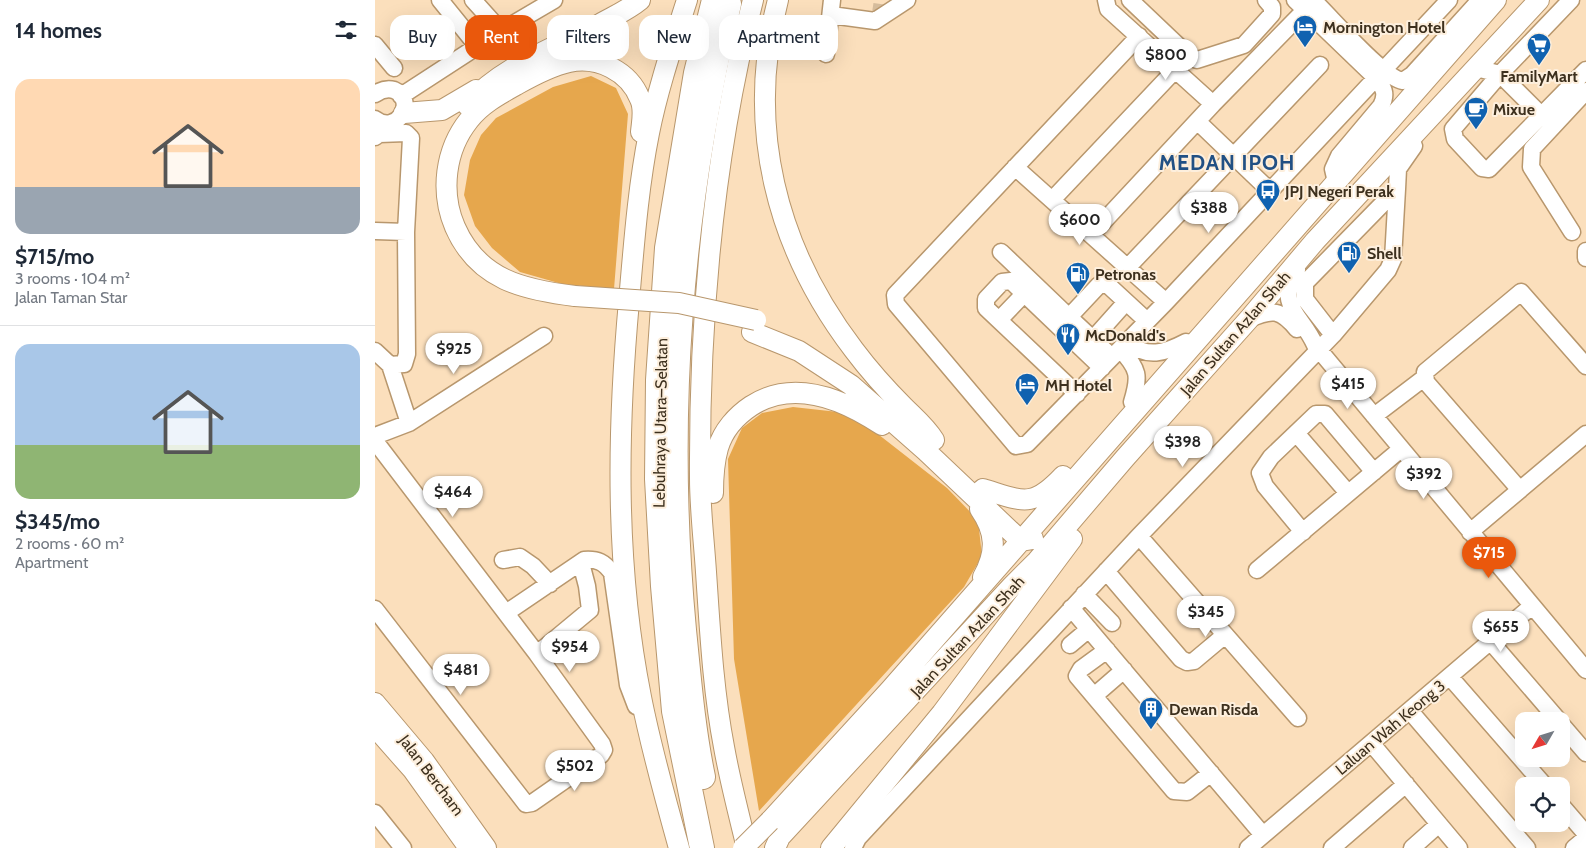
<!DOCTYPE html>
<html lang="en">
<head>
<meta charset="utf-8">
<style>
  body { margin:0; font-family:Cabin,sans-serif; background:#f2f2f3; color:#1f2937; height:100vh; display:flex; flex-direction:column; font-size:19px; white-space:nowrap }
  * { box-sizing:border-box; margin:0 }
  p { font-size:16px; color:#747a83 }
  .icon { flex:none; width:28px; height:28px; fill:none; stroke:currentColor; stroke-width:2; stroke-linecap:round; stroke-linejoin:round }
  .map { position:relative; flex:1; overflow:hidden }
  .drawer { display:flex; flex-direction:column; background:#fff; width:375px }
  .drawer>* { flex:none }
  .banner { position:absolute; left:15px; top:15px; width:475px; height:45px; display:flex; gap:10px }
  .needle { width:32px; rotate:231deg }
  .buttons { position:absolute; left:1140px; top:712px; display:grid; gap:10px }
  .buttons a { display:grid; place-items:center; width:55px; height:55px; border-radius:10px; background:#fff; box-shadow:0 5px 20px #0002; font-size:25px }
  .price { position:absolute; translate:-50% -42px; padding:0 11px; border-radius:18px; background:#fff; color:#222; font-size:16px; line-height:32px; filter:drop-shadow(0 1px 2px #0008) }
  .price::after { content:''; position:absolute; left:50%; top:30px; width:15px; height:11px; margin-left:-8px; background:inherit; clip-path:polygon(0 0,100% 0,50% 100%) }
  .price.selected { background:#ea580c; color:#fff }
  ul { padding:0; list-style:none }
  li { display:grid; align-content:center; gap:10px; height:265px; padding:0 15px }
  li+li { border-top:1px solid #e0e1e3 }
  li span { display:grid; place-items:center; height:155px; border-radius:15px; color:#555 }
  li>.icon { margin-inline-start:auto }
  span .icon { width:90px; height:90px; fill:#fffc; stroke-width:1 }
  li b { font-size:21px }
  h2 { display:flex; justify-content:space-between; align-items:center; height:60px; padding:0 15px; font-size:21px }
  .pill { padding:0 18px; border-radius:15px; background:#fff; box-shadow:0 5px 20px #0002; font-size:18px; line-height:45px }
  .pill.selected { background:#ea580c; color:#fff }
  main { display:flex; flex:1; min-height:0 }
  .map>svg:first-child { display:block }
  .forest { fill:#e6a74d }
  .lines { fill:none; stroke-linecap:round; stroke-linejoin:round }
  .minor-tunnel { stroke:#d5bc9c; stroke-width:16; stroke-dasharray:16 8; stroke-linecap:butt }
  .minor-casing { stroke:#b8976d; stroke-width:19 }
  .major-casing { stroke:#b8976d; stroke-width:22 }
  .highway-casing { stroke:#b8976d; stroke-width:26 }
  .minor { stroke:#fff; stroke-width:16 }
  .major { stroke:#fff; stroke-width:20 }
  .highway { stroke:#fff; stroke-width:24 }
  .major-bridge-casing { stroke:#b8976d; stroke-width:22; stroke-linecap:butt }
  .major-bridge { stroke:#fff; stroke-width:20 }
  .labels { text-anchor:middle; stroke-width:4; stroke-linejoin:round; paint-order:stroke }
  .poi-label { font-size:16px; font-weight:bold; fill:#3d301e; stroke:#fdefdd; text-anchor:start }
  .street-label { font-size:16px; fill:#3d301e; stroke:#fdefdd }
  .district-label { font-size:21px; font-weight:bold; letter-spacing:1px; fill:#215084; stroke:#fdefdd }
</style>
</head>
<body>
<main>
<section class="drawer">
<h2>14 homes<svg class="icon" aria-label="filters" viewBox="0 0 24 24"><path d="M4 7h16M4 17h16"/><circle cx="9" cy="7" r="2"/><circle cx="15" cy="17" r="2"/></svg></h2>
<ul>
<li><span style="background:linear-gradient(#ffd9b3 70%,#9aa5b1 0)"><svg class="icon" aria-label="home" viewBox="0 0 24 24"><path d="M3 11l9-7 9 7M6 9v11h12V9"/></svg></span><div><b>$715/mo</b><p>3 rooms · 104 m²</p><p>Jalan Taman Star</p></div></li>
<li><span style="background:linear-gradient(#a9c7e8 65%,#8fb573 0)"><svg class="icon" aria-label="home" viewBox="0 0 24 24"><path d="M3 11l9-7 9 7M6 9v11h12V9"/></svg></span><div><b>$345/mo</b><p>2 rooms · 60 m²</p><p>Apartment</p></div></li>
</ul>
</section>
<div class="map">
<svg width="1211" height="848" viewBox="0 0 1211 848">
  <rect width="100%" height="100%" fill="#fbdfbc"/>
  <path class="forest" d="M216 76 241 88 253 114 239 289 187 284 145 272 117 248 100 226 89 195 95 160 106 135 121 118 178 87Z
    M418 407 463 412 499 431 572 488 603 520 607 556 589 587 384 811 359 659 353 459 367 428 387 413Z"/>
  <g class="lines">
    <path class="minor-tunnel" d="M504 20 507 0"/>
    <defs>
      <path id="minor" d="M65 0 103 47
        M98 0 126 31
        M731 0 733 9 838 104
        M755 0 815 57 822 60 869 45 897 14V7L891 0
        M920 0 1000 77C1008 87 1013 93 1006 106L964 156 958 169 961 182
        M938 0C956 17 1008 78 1028 81L1037 75 1105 0
        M1196 0 1125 74 1078 129 1080 139 1107 168 1114 169 1211 70
        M456 15 500 21 532 0
        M764 36 520 295 521 304 641 446 652 444 791 302 1074 0
        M0 45 19 68
        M451 54 457 0
        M1101 68 1125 74 1167 116
        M0 94C6 90 12 88 19 90 43 100 22 136 0 119
        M26 96 126 31 179 0
        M822 121 895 191
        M0 137 4 134 31 133 36 138 31 232 32 354 29 364 15 365
        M640 167 791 302
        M677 200 801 69
        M0 231 31 232
        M1197 232 1156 167 1157 149 1211 91
        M716 235 838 104 930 10 934 6V0
        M1211 251V258
        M626 252 694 317
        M752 268 945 65
        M922 270C900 306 927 315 940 345L1211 670
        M874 319C898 309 905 309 922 329
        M624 320 649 294
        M958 335 930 299V283L1022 189 1023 169 1039 146
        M718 339 751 302
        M752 342C772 359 790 353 811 342
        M745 349C764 369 765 376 757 402
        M0 351 15 365 34 423
        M737 357 694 317 724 285H733L772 321
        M702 394 611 308V299L627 282 636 281 727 368
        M999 416 1049 378
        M921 433 973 493
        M0 436 34 423 169 336
        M0 441 162 654 227 744 229 750 226 755 157 803 151 804 0 609
        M1145 490 1051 382 1050 372 1146 292 1211 366
        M928 532 890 486 885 473 896 457 941 414H950L999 472
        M1095 532 1211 434
        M764 536 923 718
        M128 560 145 557 158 566 175 584
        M882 570 1026 449
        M731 571 806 659 812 662 819 661 850 635
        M709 594 737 623
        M696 608 888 835
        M131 613 209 560C223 559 229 562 237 573L253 685 261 706
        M1116 642 1184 721
        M695 645 714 629
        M732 650 706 669 702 676 799 791 812 792 836 773
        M162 654 215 610 212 586 206 563
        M1075 677 1170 786
        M719 696 749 670
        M1035 711 1152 848
        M1186 724 1211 753
        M997 744 1084 848
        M1186 805 1211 834
        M0 813 28 848
        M478 848 483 838 764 536 958 335 1013 270 1018 259 1022 189
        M873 848 1157 606
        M957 848 1031 784
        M1037 848 1064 824
        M1199 848 1211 838"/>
      <path id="major" d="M403 0C370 126 401 248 479 350 494 370 511 389 529 407 540 418 551 427 559 440
        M92 105C129 65 178 49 225 24 239 16 253 10 265 0
        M29 113 67 110 101 90
        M200 296C149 290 103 280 80 227 65 192 70 150 94 120 106 104 125 94 143 84 159 75 176 66 194 62 223 56 254 71 265 99 270 109 267 121 266 132
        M377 332 424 351 476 385 551 451 646 541 658 539
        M608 489C648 501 657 509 688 476
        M338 493C338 478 339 462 343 448 348 431 361 416 376 406 419 378 468 399 507 425
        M605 509C621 532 622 552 608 577
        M0 703 49 761 111 848
        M0 727 38 770 94 848
        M395 821 515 690 1121 0
        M304 848C290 798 276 748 266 697 240 566 242 433 254 301 259 244 263 188 274 133 283 88 298 44 312 0
        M372 848C364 815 355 781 349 747 338 690 335 630 331 572 329 541 325 509 325 478 324 317 338 155 378 0
        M400 848 405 837 637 586 662 561 750 458 874 319 940 241 1164 0
        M456 848 567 713 697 539"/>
      <path id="highway" d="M328 777C318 729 314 679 309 630 289 416 305 213 354 4
        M327 848 299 711 288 586 282 479 283 380 292 248 321 73 339 0"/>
    </defs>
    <use href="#minor" class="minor-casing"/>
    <use href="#major" class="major-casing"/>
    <use href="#highway" class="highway-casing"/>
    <use href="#minor" class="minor"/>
    <use href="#major" class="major"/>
    <use href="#highway" class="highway"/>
    <defs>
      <path id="major-bridge" d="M200 296 304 303 381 320
        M368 848 395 821"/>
    </defs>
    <use href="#major-bridge" class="major-bridge-casing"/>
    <use href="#major-bridge" class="major-bridge"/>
  </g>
  <defs>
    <symbol id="hotel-pin" viewBox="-11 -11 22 30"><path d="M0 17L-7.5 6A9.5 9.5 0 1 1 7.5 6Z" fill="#1062b0" stroke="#fdefdd"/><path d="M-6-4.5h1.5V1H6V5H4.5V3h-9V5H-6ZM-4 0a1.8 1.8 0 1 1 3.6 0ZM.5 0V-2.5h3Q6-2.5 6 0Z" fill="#fff"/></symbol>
    <symbol id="supermarket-pin" viewBox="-11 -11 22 30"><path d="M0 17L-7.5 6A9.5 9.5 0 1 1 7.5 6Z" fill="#1062b0" stroke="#fdefdd"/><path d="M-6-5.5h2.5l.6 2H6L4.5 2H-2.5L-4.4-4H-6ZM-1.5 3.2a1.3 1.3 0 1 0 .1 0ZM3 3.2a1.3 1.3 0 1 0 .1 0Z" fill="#fff"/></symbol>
    <symbol id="cafe-pin" viewBox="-11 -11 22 30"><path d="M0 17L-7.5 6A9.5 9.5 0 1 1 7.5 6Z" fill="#1062b0" stroke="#fdefdd"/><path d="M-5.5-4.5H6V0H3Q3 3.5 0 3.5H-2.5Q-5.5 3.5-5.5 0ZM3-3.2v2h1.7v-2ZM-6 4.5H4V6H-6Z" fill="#fff"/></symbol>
    <symbol id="bus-pin" viewBox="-11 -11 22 30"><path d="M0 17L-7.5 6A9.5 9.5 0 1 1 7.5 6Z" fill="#1062b0" stroke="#fdefdd"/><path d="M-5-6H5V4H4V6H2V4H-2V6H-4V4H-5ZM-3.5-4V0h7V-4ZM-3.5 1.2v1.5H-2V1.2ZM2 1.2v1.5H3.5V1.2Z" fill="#fff"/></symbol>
    <symbol id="fuel-pin" viewBox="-11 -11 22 30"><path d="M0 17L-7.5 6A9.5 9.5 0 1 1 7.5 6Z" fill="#1062b0" stroke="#fdefdd"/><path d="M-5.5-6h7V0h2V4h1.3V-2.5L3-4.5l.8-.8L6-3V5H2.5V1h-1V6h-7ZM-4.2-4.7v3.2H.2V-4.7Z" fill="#fff"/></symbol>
    <symbol id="restaurant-pin" viewBox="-11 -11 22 30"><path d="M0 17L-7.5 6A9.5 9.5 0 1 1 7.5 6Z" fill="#1062b0" stroke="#fdefdd"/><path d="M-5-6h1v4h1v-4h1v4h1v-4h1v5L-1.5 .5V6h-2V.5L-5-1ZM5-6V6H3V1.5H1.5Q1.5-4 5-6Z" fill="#fff"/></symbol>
    <symbol id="building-pin" viewBox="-11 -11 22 30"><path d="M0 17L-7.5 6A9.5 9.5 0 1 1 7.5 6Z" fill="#1062b0" stroke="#fdefdd"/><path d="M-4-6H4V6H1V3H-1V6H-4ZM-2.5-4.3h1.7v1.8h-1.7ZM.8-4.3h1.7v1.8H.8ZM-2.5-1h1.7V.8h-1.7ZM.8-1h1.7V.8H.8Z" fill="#fff"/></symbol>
  </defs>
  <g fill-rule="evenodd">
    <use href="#hotel-pin" x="916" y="13" width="28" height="38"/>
    <use href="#supermarket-pin" x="1150" y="31" width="28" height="38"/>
    <use href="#cafe-pin" x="1087" y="95" width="28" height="38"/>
    <use href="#bus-pin" x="879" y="177" width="28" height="38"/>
    <use href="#fuel-pin" x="960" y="239" width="28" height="38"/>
    <use href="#fuel-pin" x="689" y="260" width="28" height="38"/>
    <use href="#restaurant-pin" x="679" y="321" width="28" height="38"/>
    <use href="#hotel-pin" x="638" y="371" width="28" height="38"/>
    <use href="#building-pin" x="762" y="695" width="28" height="38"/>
  </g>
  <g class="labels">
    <g class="poi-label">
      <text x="948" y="33">Mornington Hotel</text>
      <text x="1164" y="82" text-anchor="middle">FamilyMart</text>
      <text x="1118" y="115">Mixue</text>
      <text x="910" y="197">JPJ Negeri Perak</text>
      <text x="992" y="259">Shell</text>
      <text x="720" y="280">Petronas</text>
      <text x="710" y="341">McDonald's</text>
      <text x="670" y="391">MH Hotel</text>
      <text x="794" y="715">Dewan Risda</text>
    </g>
    <g class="street-label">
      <text transform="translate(860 333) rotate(-49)" y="6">Jalan Sultan Azlan Shah</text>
      <text transform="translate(285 423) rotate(-89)" y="6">Lebuhraya Utara–Selatan</text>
      <text transform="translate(592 636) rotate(-47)" y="6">Jalan Sultan Azlan Shah</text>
      <text transform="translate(1015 727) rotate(-40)" y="6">Laluan Wah Keong 3</text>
      <text transform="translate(57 775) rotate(53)" y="6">Jalan Bercham</text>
    </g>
    <g class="district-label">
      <text x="852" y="170">MEDAN IPOH</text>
    </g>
  </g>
</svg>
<div class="buttons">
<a><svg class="needle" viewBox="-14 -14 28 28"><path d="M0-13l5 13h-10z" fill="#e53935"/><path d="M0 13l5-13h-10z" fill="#747a83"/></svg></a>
<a><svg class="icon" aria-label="locate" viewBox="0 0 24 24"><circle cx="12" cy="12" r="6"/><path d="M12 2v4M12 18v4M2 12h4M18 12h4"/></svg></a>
</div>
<b class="price" style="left:791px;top:81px">$800</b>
<b class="price" style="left:834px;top:234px">$388</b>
<b class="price" style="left:705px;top:246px">$600</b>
<b class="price" style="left:79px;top:375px">$925</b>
<b class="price" style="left:973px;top:410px">$415</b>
<b class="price" style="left:808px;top:468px">$398</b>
<b class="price" style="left:1049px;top:500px">$392</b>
<b class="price" style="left:78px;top:518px">$464</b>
<b class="price selected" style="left:1114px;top:579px">$715</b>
<b class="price" style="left:831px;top:638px">$345</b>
<b class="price" style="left:1126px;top:653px">$655</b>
<b class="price" style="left:195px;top:673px">$954</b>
<b class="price" style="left:86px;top:696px">$481</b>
<b class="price" style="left:200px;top:792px">$502</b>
<div class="banner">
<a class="pill">Buy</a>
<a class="pill selected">Rent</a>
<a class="pill">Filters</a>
<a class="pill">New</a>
<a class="pill">Apartment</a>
</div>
</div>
</main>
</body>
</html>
